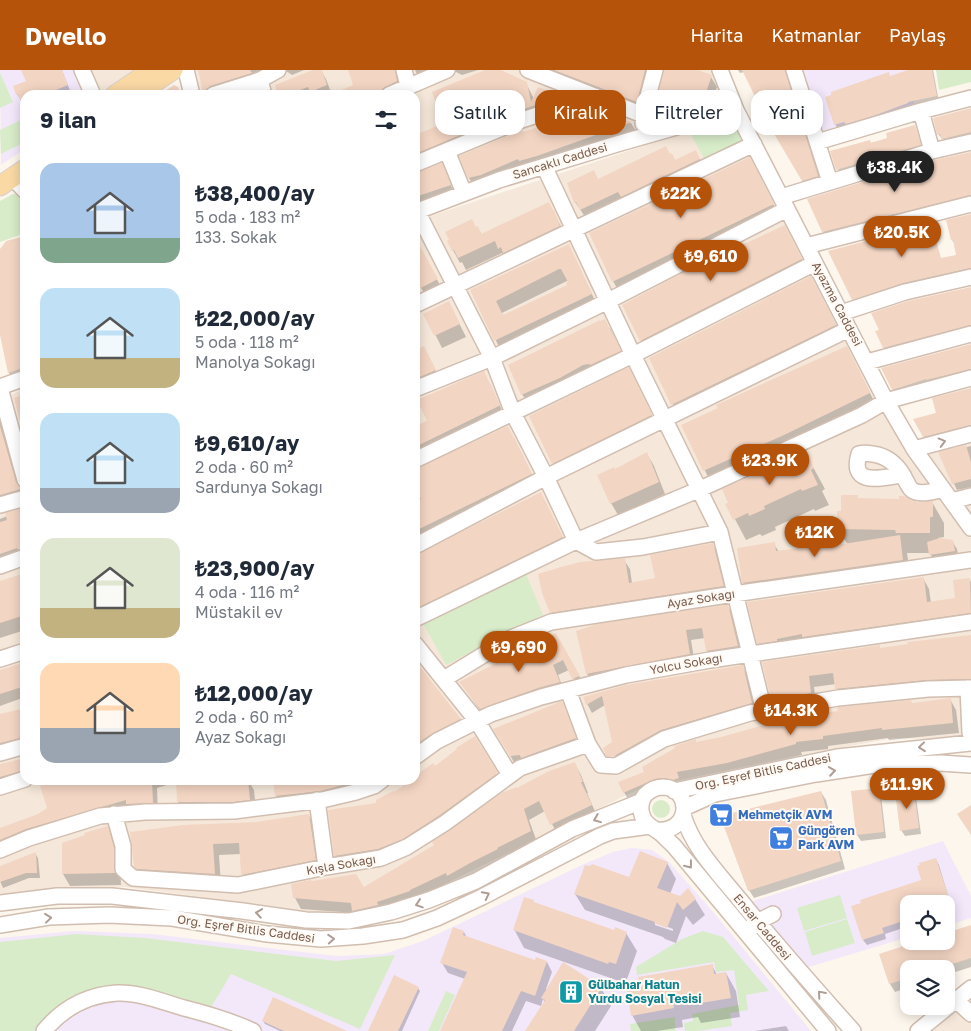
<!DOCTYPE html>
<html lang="tr">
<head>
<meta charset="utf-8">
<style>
  body { margin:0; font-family:"Golos Text",sans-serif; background:#f2f2f3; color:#1f2937; height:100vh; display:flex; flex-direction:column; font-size:19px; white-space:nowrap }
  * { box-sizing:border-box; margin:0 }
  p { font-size:16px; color:#747a83 }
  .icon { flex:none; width:28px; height:28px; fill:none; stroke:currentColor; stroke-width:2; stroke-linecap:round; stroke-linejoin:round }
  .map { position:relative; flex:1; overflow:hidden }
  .drawer { position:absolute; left:20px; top:20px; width:400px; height:695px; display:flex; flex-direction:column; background:#fff; border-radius:15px; box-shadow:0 2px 12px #0003 }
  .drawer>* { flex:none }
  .hud { position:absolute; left:435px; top:20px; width:460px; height:45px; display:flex; gap:10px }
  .fabs { position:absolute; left:900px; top:825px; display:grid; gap:10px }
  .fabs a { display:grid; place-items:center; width:55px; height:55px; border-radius:10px; background:#fff; box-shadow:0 2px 12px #0003; font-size:25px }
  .price { position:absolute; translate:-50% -42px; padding:0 11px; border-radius:18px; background:#b45309; color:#fff; font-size:16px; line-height:32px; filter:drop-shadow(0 1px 2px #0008) }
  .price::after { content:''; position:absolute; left:50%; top:30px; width:15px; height:11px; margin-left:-8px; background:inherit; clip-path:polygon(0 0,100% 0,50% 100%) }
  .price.current { background:#222; color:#fff }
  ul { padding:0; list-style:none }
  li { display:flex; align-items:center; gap:15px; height:125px; padding:0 20px }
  li span { display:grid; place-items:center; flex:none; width:140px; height:100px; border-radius:15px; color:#555 }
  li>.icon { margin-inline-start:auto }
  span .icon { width:60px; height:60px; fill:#fffc; stroke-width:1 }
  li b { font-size:21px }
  h2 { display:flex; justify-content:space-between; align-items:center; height:60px; padding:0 20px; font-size:21px }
  .chip { padding:0 18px; border-radius:15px; background:#fff; box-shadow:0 2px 12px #0003; font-size:18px; line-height:45px }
  .chip.current { background:#b45309; color:#fff }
  header { display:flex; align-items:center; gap:30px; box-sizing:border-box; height:70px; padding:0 25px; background:#b45309; color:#fff }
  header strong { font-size:24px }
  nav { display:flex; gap:28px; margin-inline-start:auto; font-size:18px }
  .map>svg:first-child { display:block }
  .residential { fill:#f5e8da }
  .education { fill:#f3e8fa }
  .green { fill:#d8ecc9 }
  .shadow { fill:#0003; fill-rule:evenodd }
  .building { fill:#f3d5c3; fill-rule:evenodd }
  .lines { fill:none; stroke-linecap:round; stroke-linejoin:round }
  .minor-casing { stroke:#d1beb0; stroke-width:18 }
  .major-casing { stroke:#dad1cd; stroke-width:21 }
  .minor { stroke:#fff; stroke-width:15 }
  .major { stroke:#fbd9a5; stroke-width:19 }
  .oneway { stroke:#af9d94 }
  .labels { text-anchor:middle; stroke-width:4; stroke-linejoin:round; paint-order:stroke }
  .street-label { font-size:12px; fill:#7a5c4d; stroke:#fffaf3 }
  .shop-label { font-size:12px; font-weight:bold; fill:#366cbe; stroke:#fffaf3; text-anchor:start }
  .culture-label { font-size:12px; font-weight:bold; fill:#0d838f; stroke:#fffaf3; text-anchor:start }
</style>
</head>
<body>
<header>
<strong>Dwello</strong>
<nav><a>Harita</a><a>Katmanlar</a><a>Paylaş</a></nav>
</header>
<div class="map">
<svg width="971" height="961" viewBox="0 0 971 961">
  <rect width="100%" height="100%" fill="#fdf6ec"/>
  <path class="residential" d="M74 0H143L105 25H84Z
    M192 0H723L735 28 677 50 415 136V25H198Z
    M689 61 748 73 896 359 971 468V670L894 668 800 685 641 718 420 826 347 846 125 817 0 826V329L25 319V710H415V151Z
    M971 369V449L922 381Z
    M971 909V961H908L938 936Z"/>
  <path class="education" d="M0 0H74L84 25H25V79L1 95Z
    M801 0H909L915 37 821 64Z
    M943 771 971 826V848L946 856V834H909V867L805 898 750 832Z
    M632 778 652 780 669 792 714 843 811 961H0V868L74 861 152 864 336 886 384 884 423 871 584 794 613 782Z"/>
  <path class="green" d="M936 0H971V12L939 20Z
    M0 3 13 32 0 38Z
    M25 48V72L1 84 0 60Z
    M735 48 748 73 706 92 689 61Z
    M13 124H16L25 133V163L0 172V131Z
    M526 504 543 545 446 595 423 553Z
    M652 739a9 9 0 1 1 18 0a9 9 0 1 1-18 0Z
    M840 825 847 848 804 861 797 838Z
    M847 849 855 873 812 886 805 862Z
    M703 861 723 867 769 921 746 925 748 940 730 943 732 956 697 961H685L684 953 693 951 692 944 739 935 734 900 716 902 714 892 637 905 636 897 682 869Z
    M76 864 145 868 336 891 395 885 360 959 231 904 210 939 80 925 45 949 34 961H0V872Z
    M446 921 455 925 439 961H428Z
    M675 947V961H631L630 954Z"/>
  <path class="shadow" d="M22 0H62L71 23 67 25H25V36L17 24 27 12Z
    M199 0H304L292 5 286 1 280 2 223 25H205Z
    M317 0H321L326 9 332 25H279Z
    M349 0H396L402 22 395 25H334L354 16Z
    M415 0H478L462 5 456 2H450L422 14Z
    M489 0H494L526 13 534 29 539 18 562 27 568 37 415 98V55L419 65 444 54Z
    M532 0H694L711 7 717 17 710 38 703 35 697 47 669 58 661 54 654 43 665 2 664 1 654 3 642 42Z
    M738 0H791L789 12 822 114 807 118 771 56 744 2 740 3Z
    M912 0H933L939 32 838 60 835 54 890 8Z
    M971 39V66L945 72 938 64Z
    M591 41 631 53 639 66 478 122 469 108 461 87 523 63Z
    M915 57 922 79 840 104 831 82 888 69Z
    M695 82 702 93 588 151 575 132 598 110 675 91Z
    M971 83V129L826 166 823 162Z
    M441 95 456 126 415 140V104Z
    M756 100 779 146 619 222 613 211Z
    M548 134 565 163 507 190 502 183 466 200 462 192 460 193 448 171 477 157 482 165Z
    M971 145V202L856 233 853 229 941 189 957 186 955 174 952 170Z
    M25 167V310L15 314 9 303 0 260V193Z
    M790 167 807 200 647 280 641 270Z
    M415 169 440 215 424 223 415 207Z
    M575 188 598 237 502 283 472 221ZM567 211H569V216L503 246 502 243Z
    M816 217 841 265 678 345 650 288Z
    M971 218V259L886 282 884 277Z
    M449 233 466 267 442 278 425 244Z
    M610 258 624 289 527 332 522 324Z
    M971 275V303L895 323 893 319Z
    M417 279 430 289 441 312 415 325V280Z
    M852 287 875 333 710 411 683 355Z
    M635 311 658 358 560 405 553 393Z
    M490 314 504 345 415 391V358Z
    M971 318V359L927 371 914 350 937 343Z
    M0 349 21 423 0 441Z
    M514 368 537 415 415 477V399Z
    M971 376V417L957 420 940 384Z
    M647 384 654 396 665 424 618 445 611 433 614 400Z
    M806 384 825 419 822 421 829 435 815 441 814 439 775 457 776 460 762 466 760 464 746 470 727 434Z
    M541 424 568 478 415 548V486Z
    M859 429 900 430 917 433 932 432 944 453V467L938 468V469L952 471 957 479 959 489 935 493 930 483H907L910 503 751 525 743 513 738 479 774 474 779 482 824 479 848 475 838 459 842 442Z
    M23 439 25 442V490L0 499V449Z
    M712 474 718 484 728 526 557 552 552 542 624 490 630 499 632 513 656 509Z
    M25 505V560L0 568V513Z
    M923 508 929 519 931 533 956 529 970 510 971 512V554L764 584 758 573Z
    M727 536 734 546 744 587 713 591 707 581 705 568 691 570 695 595 593 614 587 604Z
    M555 565 585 616 579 618 569 600 558 605 565 623 486 649 461 612Z
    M971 566V621L843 629 837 619 836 614 814 617 816 634 779 640 772 629 763 593 880 579Z
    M415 591 460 649 466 660 415 692Z
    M25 594V627L0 636V601Z
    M742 596 747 605 756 642 613 694 609 687 620 688V686L610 685 608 686 605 678 613 673 605 635 592 643 584 628Z
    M950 629 956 640 959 663 889 670 888 668 828 676V679L801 682 802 685 734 703 669 718 630 733 624 722 646 702 696 673 912 634Z
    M562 633 579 677 515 694 495 659Z
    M25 639V674L0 682V645Z
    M475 668 502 713 408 778 341 795 335 786 378 734 415 710V708L435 697Z
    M25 691V709L0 717V696Z
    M575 694 581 705 588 723H587L597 746 558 765 545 741 529 750 537 772 503 791 415 831 355 843 301 839 295 828 364 818Z
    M63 710H214L210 713 248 710 254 720 256 740 184 743 178 732 177 712 157 718 158 743 131 741 0 784V759L38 745 49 739Z
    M274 710H399L394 713 387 712 283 737 276 726Z
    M878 719 881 725 886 768 861 771 857 765Z
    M913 721 916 727 921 764 905 766 901 760Z
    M821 722 826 730 845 799 754 828 749 820Z
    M309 746 315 757 321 800 249 815 243 804 241 784 219 785 221 815 142 807 135 796 257 754Z
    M107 757 114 769 120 791 121 815 70 816 63 804V774L86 766Z
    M35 783 38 788 40 808H29L3 818 0 811V797Z
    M936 789 939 795 953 842 946 849V834H909V856L885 864 886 869 867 875 863 870 923 811Z
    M667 793 676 809 670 824 680 827 695 829 705 845 693 855 686 846 676 873 665 869 663 867 585 840 575 824 630 809ZM655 852 673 859V861L655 855Z
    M535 834 615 862 626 863 637 881 626 912 619 910V911L524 878 514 859Z
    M971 860V897L946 905V899H909V917L895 922 890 914 881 885 946 871Z
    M464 862 467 868 536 892H547L552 902 546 919 601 918 611 936 595 961H527L545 933 543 929 541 936 526 931 512 961H441L465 909 448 903 442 893Z
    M712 895 717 905 726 903 736 921 740 947 701 953 698 947 682 950 683 957 657 961H641L632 945 641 919Z
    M418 918 420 921 402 961H370Z
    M263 951 344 961H280L265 954Z
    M786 956 789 961H755Z"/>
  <path class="building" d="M21 0H62L68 15 44 25H25V40L18 24 16 25 13 16 26 11Z
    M198 0H250L252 3 210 16 203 23Z
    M313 0H322L327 15 310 22 308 17 287 25H278L275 15Z
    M348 0H395L397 11 385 17 381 20 380 25H330L353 15Z
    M485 0H501L527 12 531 32 538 17 563 26 515 42 415 84V65L442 54 441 51H443L432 22Z
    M554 0H645L637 32Z
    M664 0H698L712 5 704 28 697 26 691 36 662 48 653 43Z
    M742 0H785L818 106 802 111 770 57Z
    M908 0H932L937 26 908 32V33L873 46 846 54 844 52 834 55 825 27 831 25V22L889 2 890 6Z
    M174 15 178 17 181 25H159Z
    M971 38V62L942 69 940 64 937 65 933 48Z
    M591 40 632 52 537 86 519 91 518 89 481 105 468 108 459 86 522 60 523 62Z
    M915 55 921 75 836 100 830 81 870 70 871 73 887 68 886 63Z
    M666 76 670 84 672 83 675 90 696 80 700 89 621 127 618 122 580 140 576 132 574 133 567 113 594 100 598 109 600 108Z
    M971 82V125L822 162 807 129 934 90Z
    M750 87 774 134 612 212 589 163Z
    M442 93 451 115 415 127V103Z
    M549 132 553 140H554L560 156 503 183 501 177 498 179 495 171 458 188 454 180 452 181 447 171 449 170 445 162 472 149 476 157 478 156 481 164Z
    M971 144V198L903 213 852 230 828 181 931 154 941 188 956 185 953 170H951L946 150Z
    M785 155 802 189 640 271 622 235 690 199Z
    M25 166V297L8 303 0 265V179L6 171Z
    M415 167 438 209 415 221Z
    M569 174 592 224 494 271 470 220ZM559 199H561L568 212 566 213 567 215 503 245 496 231Z
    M811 206 836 255 671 335 649 288Z
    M971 217V255L883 278 875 261 879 260 871 243 908 231Z
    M449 231 460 254 434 266 423 244Z
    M605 249 621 281 590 295 589 294 583 295 560 308 521 325 508 295 600 250V251Z
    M971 274V299L926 310V309L892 320 881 298Z
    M424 276 436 300 415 309V280Z
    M847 276 870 323 784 365 703 401 681 355 718 338 716 335 760 315Z
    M629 297 652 345 552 394 529 346Z
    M484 301 499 333V336L419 375 415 367V357L427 351 417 330Z
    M971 318V355L923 367 913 349 936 343 932 328Z
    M25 324V358L22 359 14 328Z
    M0 356 16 412 21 419 0 425Z
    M508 356 532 404 415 461V432L421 429 415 417V399Z
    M966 375 971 392V409L952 414 938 382Z
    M647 382 659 412 610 434 597 405 614 397 615 399Z
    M806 382 814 398 811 400 818 415 802 421 801 419 764 436 765 439 749 446 748 443 733 450 725 434 728 433 722 419Z
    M541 422 563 467 415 539V485Z
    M841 425H858V428L899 429V426H904L917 432 933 431V447H930V463H896L895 460 837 459V441H841Z
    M24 438 25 478 18 480 17 478 0 484V452L7 450 5 443Z
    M900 465 903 490 742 513 737 478 775 472 776 481 823 475 824 477Z
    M940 468 953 470 955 481 929 485 927 472Z
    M713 473 724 516 550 543 542 523 538 504 561 497 580 492 625 488 629 513 655 508 650 485Z
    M25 503V545L0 553V511Z
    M924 507 927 532 955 528 953 510 970 508 971 543 802 567V564L777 569V571L757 574 747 532Z
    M728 534 738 576 706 581 702 558 686 560 690 584 586 604 576 561 597 554Z
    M556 563 580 606 572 609 563 590 553 595 560 612 538 618 480 639 459 612Z
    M971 565V609L927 610 835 619 833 603 809 606 811 623 771 630 762 592 860 578 880 575V578L908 574 907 572Z
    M25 592V616L0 624V600Z
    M743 595 752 633 661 660 614 686H606L603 678 612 672 602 626 586 635 583 627 626 615Z
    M420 597 461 649 433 663 415 675V601Z
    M951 628 953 653 882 660V658L823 666V669L796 672V674L727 693 677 702 679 708 673 710 663 708 655 709 623 723 618 712 644 702 642 697 675 678 674 676 696 669V672L721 667 797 646 838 641 837 638 839 637 911 630 912 633Z
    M562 631 576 668 521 688 520 685 510 686 493 659Z
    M25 638V667L0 673V644Z
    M475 666 498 703 440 745 403 769 378 779 334 786 328 740 376 733V730L393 721 394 722 412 710H415V706L433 693 435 696 457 679 456 678Z
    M25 688V700L0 707V694Z
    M575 692 583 712H581L592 735 550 755 539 731 524 739 531 761 497 778 498 779 470 793 447 806 446 803 410 820V821L377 832 378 835 352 841 351 833 293 828 291 814 311 810 312 811 356 804 364 817 434 775 432 772 501 723 517 717V718L549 701Z
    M61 710H152L153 733 126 734V730L26 759 0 770V758L38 744 47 738 40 716Z
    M176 710H196L190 714 228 710H248L250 730 233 732H177Z
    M273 710H362L320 721 275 726Z
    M879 718 884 762 856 765 851 721Z
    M914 720 919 758 900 761 895 722Z
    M821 721 841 791 748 821 720 746Z
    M971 735V765L957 744Z
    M309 744 316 790 241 805 239 773 213 774 215 804 137 799 134 796 130 762 183 755 256 752Z
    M108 756 114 777 115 803 62 804V773L85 765 84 763Z
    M640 781 668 792 657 818 680 826 688 818 696 829 683 840 677 832 667 858 654 853 655 852 574 824 585 795 590 796 592 794 629 807Z
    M36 782 37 803H26L0 812V796Z
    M936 788 951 834H909V849L882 858 884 863 862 870 851 836 861 833 860 830 921 810 917 796 920 795 919 793Z
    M524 827 534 830V832L614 860 615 857 627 862 616 894 609 892 608 894 513 860Z
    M971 855V888L937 899H909V908L889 914 879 884 919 871H946V863Z
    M453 857 464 861 463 865 535 890 536 887 547 891 535 926 521 921 502 961H440L467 902 440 893Z
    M563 892 602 917 574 961H525L545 930 541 928Z
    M713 894 714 904 726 902 731 928 689 935 688 929 673 932 674 938 631 946 627 920 640 918 638 907Z
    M394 905 419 917 398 961H368Z
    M273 927 347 961H284L262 951Z"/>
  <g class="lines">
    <defs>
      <path id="minor" d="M82 0 93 25
        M186 0 192 25
        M404 0 408 16
        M528 0 643 45
        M720 0 736 40 886 331 914 379 971 458
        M794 0 830 112
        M260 10 264 25
        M213 25 260 10 278 0
        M389 25 447 0
        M643 54V45L655 0
        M817 72 921 41
        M447 81 464 123
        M932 81 921 41 971 28
        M415 94 519 51 595 26
        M544 96 633 285 720 462 764 641
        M12 107 25 121
        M781 127 932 81 971 72
        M417 141 492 288 513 343 546 407 576 471 596 482 643 477 720 462
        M415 142 499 110 617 74 736 40
        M806 176 971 134
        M415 235 754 74
        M841 243 905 222 971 207
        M867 292 971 264
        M0 317 25 308
        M0 318 25 410
        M415 319 492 288 608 231 787 139
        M914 379 971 364
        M415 390 633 285 815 193
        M903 405C883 407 849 418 859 384 866 382 871 384 878 385 892 389 900 398 906 411 908 414 909 418 912 420 920 426 935 421 943 419
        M952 431 971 426
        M0 435 25 428
        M415 476 546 407 849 259
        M0 496 25 487
        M415 549 576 471 698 420 862 345 886 331 971 308
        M415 574 477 651 510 705
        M0 589 25 581
        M444 609 511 568 551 552 734 524 971 490
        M968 618 970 663
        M568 620 588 674 601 695 616 696 664 669 750 643 838 628 928 619 971 618
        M0 683 25 676
        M415 687 437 671 491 644 541 627 626 605 710 590 971 552
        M0 717 25 709
        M674 721 837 687 971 673
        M317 730 326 797
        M684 738 715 724 816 704 875 695 940 693 971 695
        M114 744 123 776V799L133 808 238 815 326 797 381 788 407 777 445 753 520 698 588 674
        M683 745C693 778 718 803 740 830 776 875 815 918 853 961
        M656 760C691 764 693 718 663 717 656 717 650 720 645 725 638 734 640 749 650 756 652 758 654 758 656 760 663 764 668 771 674 776L828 961
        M0 780 29 768 100 746 145 742 234 741 322 730 356 722 374 716 382 710
        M0 833 57 826H112L243 841 306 850 349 851 391 842 429 830 476 811 572 759 642 731
        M0 855 49 847 109 845 172 848 267 864 321 869 363 866 403 860 437 848 482 827 600 766 613 761 650 756
        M750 858 757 852 773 844
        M956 930 971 944
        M44 961C62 939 87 925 117 923 139 922 163 932 184 938 208 944 231 951 253 961
        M918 961 971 918"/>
      <path id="major" d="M143 20 173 0
        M115 25 152 0
        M0 116 25 99"/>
    </defs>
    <use href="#minor" class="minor-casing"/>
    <use href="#major" class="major-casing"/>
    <use href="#minor" class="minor"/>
    <use href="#major" class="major"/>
  </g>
  <defs><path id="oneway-chevron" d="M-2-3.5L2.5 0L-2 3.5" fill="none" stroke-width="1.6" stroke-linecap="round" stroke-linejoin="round" transform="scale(1.25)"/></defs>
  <g class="oneway">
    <use href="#oneway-chevron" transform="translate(942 372) rotate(-15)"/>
    <use href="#oneway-chevron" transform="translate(922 677) rotate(174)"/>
    <use href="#oneway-chevron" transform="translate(832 701) rotate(-8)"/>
    <use href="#oneway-chevron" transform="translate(597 749) rotate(158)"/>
    <use href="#oneway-chevron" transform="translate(689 795) rotate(52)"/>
    <use href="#oneway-chevron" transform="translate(486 825) rotate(-27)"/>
    <use href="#oneway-chevron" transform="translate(419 834) rotate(162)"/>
    <use href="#oneway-chevron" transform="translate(259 843) rotate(-171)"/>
    <use href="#oneway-chevron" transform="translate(48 848) rotate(-6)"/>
    <use href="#oneway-chevron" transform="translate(331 869) rotate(-4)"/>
    <use href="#oneway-chevron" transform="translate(821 924) rotate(-131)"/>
  </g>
  <defs>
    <symbol id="supermarket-square" viewBox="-11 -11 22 22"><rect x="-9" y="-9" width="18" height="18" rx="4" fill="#3f7fe0" stroke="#fffaf3"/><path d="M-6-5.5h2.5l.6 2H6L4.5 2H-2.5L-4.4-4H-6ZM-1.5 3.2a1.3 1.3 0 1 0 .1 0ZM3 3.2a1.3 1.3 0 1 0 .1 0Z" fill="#fff"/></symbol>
    <symbol id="building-square" viewBox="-11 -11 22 22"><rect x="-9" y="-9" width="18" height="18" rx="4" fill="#0f9aa8" stroke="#fffaf3"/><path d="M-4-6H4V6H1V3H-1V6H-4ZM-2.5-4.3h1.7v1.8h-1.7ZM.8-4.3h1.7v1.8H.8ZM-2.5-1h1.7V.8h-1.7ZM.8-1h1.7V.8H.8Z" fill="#fff"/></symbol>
  </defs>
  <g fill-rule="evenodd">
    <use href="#supermarket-square" x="707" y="731" width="28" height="28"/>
    <use href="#supermarket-square" x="767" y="754" width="28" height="28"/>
    <use href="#building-square" x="557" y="908" width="28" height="28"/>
  </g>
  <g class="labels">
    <g class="street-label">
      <text transform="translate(560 91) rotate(-17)" y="4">Sancaklı Caddesi</text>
      <text transform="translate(837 234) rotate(62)" y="4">Ayazma Caddesi</text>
      <text transform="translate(701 529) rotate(-9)" y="4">Ayaz Sokağı</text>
      <text transform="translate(686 594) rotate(-10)" y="4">Yolcu Sokağı</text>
      <text transform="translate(763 702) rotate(-12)" y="4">Org. Eşref Bitlis Caddesi</text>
      <text transform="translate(341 795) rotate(-10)" y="4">Kışla Sokağı</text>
      <text transform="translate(762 857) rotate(50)" y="4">Ensar Caddesi</text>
      <text transform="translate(246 859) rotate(8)" y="4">Org. Eşref Bitlis Caddesi</text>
    </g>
    <g class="shop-label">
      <text x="738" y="749">Mehmetçik AVM</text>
      <text x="798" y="765">Güngören<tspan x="798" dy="14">Park AVM</tspan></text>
    </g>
    <g class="culture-label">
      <text x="588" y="919">Gülbahar Hatun<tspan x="588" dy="14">Yurdu Sosyal Tesisi</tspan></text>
    </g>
  </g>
</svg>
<div class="fabs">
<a><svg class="icon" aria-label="locate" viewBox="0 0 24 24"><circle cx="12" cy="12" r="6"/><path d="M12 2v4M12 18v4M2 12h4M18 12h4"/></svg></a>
<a><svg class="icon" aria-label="layers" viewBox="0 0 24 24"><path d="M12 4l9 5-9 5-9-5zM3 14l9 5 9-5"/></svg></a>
</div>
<b class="price current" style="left:895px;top:123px">₺38.4K</b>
<b class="price" style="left:681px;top:149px">₺22K</b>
<b class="price" style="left:902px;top:188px">₺20.5K</b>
<b class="price" style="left:711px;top:212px">₺9,610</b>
<b class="price" style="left:770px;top:416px">₺23.9K</b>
<b class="price" style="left:815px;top:488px">₺12K</b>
<b class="price" style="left:519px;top:603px">₺9,690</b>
<b class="price" style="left:791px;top:666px">₺14.3K</b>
<b class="price" style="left:907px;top:740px">₺11.9K</b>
<div class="hud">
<a class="chip">Satılık</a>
<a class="chip current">Kiralık</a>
<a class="chip">Filtreler</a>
<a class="chip">Yeni</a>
</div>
<section class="drawer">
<h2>9 ilan<svg class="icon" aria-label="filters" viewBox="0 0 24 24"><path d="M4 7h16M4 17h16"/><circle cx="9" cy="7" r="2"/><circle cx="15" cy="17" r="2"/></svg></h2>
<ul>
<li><span style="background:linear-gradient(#a9c7e8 75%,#7fa58c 0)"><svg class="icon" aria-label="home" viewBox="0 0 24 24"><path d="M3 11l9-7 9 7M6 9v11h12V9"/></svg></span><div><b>₺38,400/ay</b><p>5 oda · 183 m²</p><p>133. Sokak</p></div></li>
<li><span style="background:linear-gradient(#bfe0f5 70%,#c2b280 0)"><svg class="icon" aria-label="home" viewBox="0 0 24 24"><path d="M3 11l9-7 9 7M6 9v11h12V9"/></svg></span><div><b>₺22,000/ay</b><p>5 oda · 118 m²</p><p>Manolya Sokağı</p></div></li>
<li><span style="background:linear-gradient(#bfe0f5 75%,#9aa5b1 0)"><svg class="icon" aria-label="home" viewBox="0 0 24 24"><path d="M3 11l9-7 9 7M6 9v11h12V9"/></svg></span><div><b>₺9,610/ay</b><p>2 oda · 60 m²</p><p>Sardunya Sokağı</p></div></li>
<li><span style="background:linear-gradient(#dfe7d0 70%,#c2b280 0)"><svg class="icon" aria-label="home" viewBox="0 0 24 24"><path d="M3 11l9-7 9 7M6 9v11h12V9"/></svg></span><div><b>₺23,900/ay</b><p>4 oda · 116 m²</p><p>Müstakil ev</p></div></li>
<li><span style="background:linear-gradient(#ffd9b3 65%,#9aa5b1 0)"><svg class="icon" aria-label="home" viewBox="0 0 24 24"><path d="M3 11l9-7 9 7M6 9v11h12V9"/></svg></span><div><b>₺12,000/ay</b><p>2 oda · 60 m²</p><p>Ayaz Sokağı</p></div></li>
</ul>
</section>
</div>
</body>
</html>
